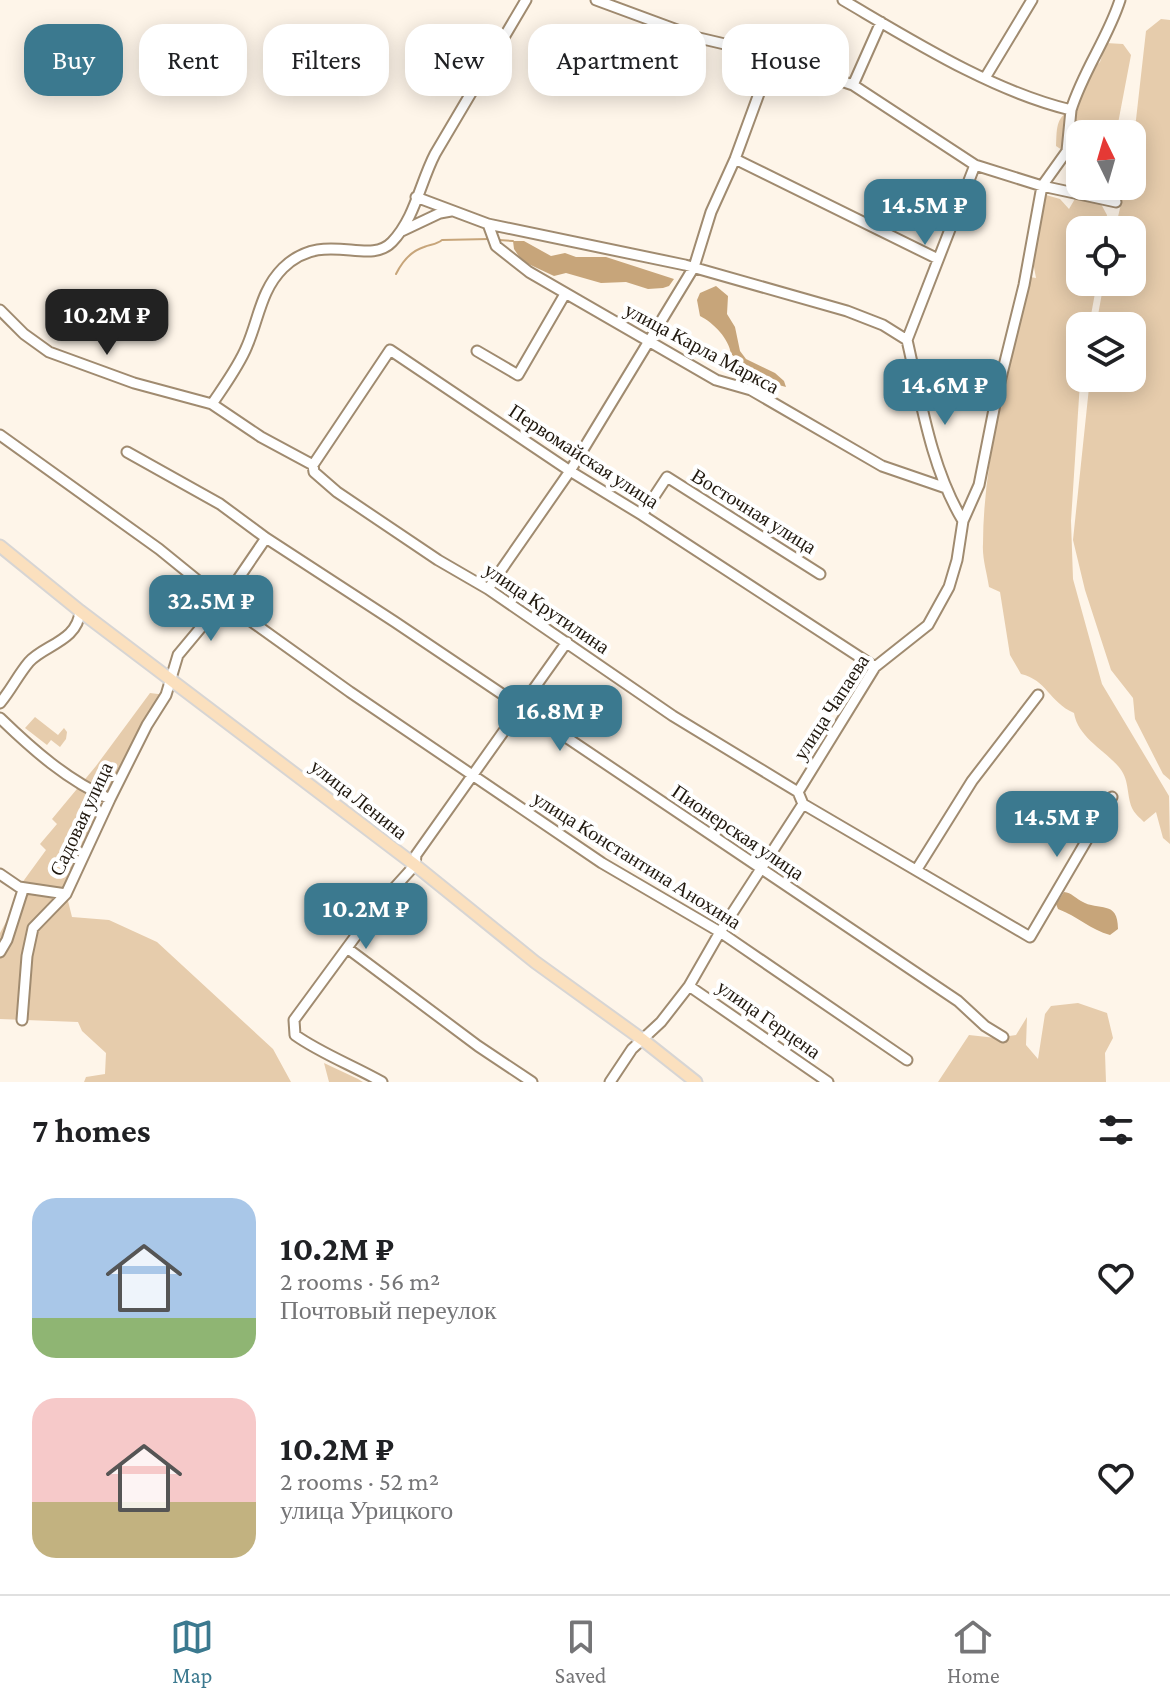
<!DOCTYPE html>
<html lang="en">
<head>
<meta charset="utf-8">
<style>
  body { margin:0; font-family:"Crimson Pro",serif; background:#f6f6f6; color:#202124; height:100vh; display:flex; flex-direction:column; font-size:30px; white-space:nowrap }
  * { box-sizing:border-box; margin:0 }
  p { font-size:26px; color:#757577 }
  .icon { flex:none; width:44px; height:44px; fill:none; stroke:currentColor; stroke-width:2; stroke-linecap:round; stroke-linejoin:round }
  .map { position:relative; height:1082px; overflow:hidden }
  .panel { display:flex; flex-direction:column; background:#fff; flex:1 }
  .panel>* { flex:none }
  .hud { position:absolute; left:24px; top:24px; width:1122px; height:72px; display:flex; gap:16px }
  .needle { width:52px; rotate:355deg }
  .tools { position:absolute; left:1066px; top:120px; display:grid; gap:16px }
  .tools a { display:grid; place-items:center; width:80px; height:80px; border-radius:16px; background:#fff; box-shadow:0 4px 20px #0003; font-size:40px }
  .price { position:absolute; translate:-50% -68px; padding:0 18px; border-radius:16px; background:#3b798f; color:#fff; font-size:26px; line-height:52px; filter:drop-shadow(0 2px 4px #0008) }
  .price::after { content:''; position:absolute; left:50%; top:48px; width:24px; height:18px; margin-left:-12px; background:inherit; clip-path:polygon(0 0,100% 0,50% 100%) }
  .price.current { background:#222; color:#fff }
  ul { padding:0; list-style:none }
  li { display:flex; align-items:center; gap:24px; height:200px; padding:0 32px }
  li span { display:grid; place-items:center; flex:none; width:224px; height:160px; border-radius:24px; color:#555 }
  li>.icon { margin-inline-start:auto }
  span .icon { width:96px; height:96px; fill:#fffc; stroke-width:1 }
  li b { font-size:34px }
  h2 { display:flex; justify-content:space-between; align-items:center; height:96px; padding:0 32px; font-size:34px }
  .pill { padding:0 28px; border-radius:24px; background:#fff; box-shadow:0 4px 20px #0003; font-size:28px; line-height:72px }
  .pill.current { background:#3b798f; color:#fff }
  .menu { display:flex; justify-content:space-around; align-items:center; height:112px; border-top:2px solid #e0e0e0; background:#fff; font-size:22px; color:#757577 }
  .menu a { display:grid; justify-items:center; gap:4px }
  .menu .current { color:#3b798f }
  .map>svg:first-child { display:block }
  .green { fill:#e6ccac }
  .water { fill:#c7a57a }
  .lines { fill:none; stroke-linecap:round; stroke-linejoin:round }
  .stream { stroke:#c7a57a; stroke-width:2 }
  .minor-casing { stroke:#a08b70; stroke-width:13 }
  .major-casing { stroke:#d7d5d4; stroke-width:15 }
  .minor { stroke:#fff; stroke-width:9 }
  .major { stroke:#fbe0be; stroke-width:11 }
  .labels { text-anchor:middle; stroke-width:8; stroke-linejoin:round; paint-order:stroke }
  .street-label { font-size:20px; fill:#20180e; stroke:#fff }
</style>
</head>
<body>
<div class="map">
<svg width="1170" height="1082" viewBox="0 0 1170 1082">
  <rect width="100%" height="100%" fill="#fef5e9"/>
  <path class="green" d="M1161 19 1170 20V780L1163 774 1135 719 1133 698 1111 670 1085 590 1073 540 1090 378H1132V326H1096L1104 282H1132V230H1115L1125 186H1132V155L1146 31Z
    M1106 43 1123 44 1131 55 1116 134H1080V163L1074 162V174L1066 165 1062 150 1056 146C1057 131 1055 117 1071 110L1085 76 1100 62Z
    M1046 195 1060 199 1069 209 1076 197 1101 204 1107 215 1105 230H1080V282H1097L1089 326H1080V382L1071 521 1073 579 1102 684 1169 796 1170 844 1163 838 1156 812 1144 822C1140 818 1134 813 1132 808 1126 793 1130 779 1118 766 1103 749 1078 737 1074 713 1049 702 1047 680 1021 674L1010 655 1000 592 989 587C987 573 982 558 983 544 983 456 1011 363 1030 277L1036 278 1033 262Z
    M150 693 166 695 66 893 72 917 109 920 157 942 273 1049 291 1082H84L86 1077 105 1074 106 1053 82 1031 78 1022 0 1019V933L22 893 19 887 46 850 40 844 57 824 52 819 96 766Z
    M35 717 58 735 64 728 67 732 66 739 60 747 51 740 47 745 25 728Z
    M1078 1003 1107 1013 1113 1038 1105 1053 1106 1082H938L969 1035 996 1038 1016 1035 1027 1017 1026 1045 1038 1059 1045 1014 1051 1006Z
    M324 1063 358 1079 363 1082H329Z"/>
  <path class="water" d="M513 241H524L551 256 565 253 576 257H606L674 279 669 286 663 288 648 289 626 282 601 283 566 273 554 276 522 261 514 249Z
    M716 286 728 296 727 314 735 327 740 351 746 359 775 373 784 381 786 387 764 381 731 354C729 339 714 323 700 316L697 300 700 293Z
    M1064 892C1072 893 1074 897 1081 901 1099 912 1118 899 1118 929L1110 935C1091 930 1077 916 1058 909L1056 904Z"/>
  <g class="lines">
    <path class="stream" d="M499 240 513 241
      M396 274C402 262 411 251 424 247 431 244 436 245 442 240L489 239"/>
    <defs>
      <path id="minor" d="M596 0 699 38 746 49 853 85 975 165 1042 186 1116 202
        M843 0C913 41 992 91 1071 110 1083 71 1108 38 1120 0
        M985 78 1032 0
        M853 85 881 22
        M735 159 938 259
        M416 197 488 224 496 246 529 272 716 380 751 390 882 466 946 488
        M488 224 685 265 847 311 883 325 907 340
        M402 231 440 213 451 211
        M0 310 24 334 49 352 134 383 212 404 261 437 313 465 314 472 337 492 438 560 488 589 673 716 798 792 803 804 1030 937 1112 797
        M907 340C921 401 931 468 963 521
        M907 340 975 165
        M477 351 518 375 565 294
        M212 404C224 386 239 366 247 346 259 318 261 290 283 268 324 228 368 267 392 242 415 218 420 183 435 154L526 0
        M0 435 159 549 223 601 350 692 602 863 720 932 907 1060
        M127 452 220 504 266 538 395 622 958 1001 985 1026 1003 1037
        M313 465 390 350 570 471 642 515 875 667
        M642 515 667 477 820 574
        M488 589 570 471 694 267 711 212 735 159 772 58
        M0 703C11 690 18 675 29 662 44 645 78 641 80 611
        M0 718C32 749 68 781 110 799
        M798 792 875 667 928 625 949 587 957 560 963 521 979 485 997 394 1024 285 1042 186 1067 151 1071 110
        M917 869 972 781 1038 695
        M0 874 19 887 66 894
        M347 948 478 1046 532 1082
        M0 952 7 940 22 893
        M689 986 828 1082
        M22 1020 27 956 33 928 66 894 110 799 147 725 166 695 178 655 223 601 266 538
        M382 1082C354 1066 320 1053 295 1035L294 1020 377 907 415 865 416 855 567 642
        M610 1082 632 1049 661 1022 689 986 720 932 803 804"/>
      <path id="major" d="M0 546 80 611 415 865 535 962 643 1040 696 1082"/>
    </defs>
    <use href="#minor" class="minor-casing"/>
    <use href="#major" class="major-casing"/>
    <use href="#minor" class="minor"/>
    <use href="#major" class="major"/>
  </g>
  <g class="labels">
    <g class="street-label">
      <text transform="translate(702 348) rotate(28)" y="7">улица Карла Маркса</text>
      <text transform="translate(584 456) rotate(33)" y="7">Первомайская улица</text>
      <text transform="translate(754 511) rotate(32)" y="7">Восточная улица</text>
      <text transform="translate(547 608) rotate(34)" y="7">улица Крутилина</text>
      <text transform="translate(831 707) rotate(-57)" y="7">улица Чапаева</text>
      <text transform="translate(359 799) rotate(38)" y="7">улица Ленина</text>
      <text transform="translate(81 819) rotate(-65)" y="7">Садовая улица</text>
      <text transform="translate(738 832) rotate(34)" y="7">Пионерская улица</text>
      <text transform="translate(637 860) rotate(32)" y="7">улица Константина Анохина</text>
      <text transform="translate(769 1019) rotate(35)" y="7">улица Герцена</text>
    </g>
  </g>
</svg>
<div class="tools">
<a><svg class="needle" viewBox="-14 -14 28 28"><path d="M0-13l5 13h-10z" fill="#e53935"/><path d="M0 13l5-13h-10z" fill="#757577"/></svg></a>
<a><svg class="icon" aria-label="locate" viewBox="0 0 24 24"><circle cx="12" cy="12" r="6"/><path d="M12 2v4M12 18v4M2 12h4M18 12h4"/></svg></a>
<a><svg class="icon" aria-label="layers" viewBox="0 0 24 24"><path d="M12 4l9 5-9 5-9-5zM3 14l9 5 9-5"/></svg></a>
</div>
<b class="price" style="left:925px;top:247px">14.5M ₽</b>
<b class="price current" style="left:107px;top:357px">10.2M ₽</b>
<b class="price" style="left:945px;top:427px">14.6M ₽</b>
<b class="price" style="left:211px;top:643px">32.5M ₽</b>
<b class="price" style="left:560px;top:753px">16.8M ₽</b>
<b class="price" style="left:1057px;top:859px">14.5M ₽</b>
<b class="price" style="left:366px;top:951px">10.2M ₽</b>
<div class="hud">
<a class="pill current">Buy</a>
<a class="pill">Rent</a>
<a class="pill">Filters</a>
<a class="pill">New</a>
<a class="pill">Apartment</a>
<a class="pill">House</a>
</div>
</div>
<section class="panel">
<h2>7 homes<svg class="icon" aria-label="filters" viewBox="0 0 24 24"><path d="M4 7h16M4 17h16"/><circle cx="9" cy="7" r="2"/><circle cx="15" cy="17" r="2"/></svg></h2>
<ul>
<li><span style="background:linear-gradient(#a9c7e8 75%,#8fb573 0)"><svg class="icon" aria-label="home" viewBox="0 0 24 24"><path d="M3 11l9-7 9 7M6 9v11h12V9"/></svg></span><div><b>10.2M ₽</b><p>2 rooms · 56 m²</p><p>Почтовый переулок</p></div><svg class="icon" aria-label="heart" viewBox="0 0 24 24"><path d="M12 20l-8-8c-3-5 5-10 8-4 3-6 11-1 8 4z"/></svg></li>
<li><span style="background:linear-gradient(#f6c9c9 65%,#c2b280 0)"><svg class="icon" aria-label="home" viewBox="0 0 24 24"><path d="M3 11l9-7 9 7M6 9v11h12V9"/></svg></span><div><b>10.2M ₽</b><p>2 rooms · 52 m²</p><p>улица Урицкого</p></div><svg class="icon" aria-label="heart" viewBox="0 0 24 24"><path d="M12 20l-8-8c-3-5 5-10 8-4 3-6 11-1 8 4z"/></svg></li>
</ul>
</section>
<nav class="menu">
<a class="current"><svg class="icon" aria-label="map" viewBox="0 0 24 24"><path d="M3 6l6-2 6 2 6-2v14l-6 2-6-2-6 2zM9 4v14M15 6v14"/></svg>Map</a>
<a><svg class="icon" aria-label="saved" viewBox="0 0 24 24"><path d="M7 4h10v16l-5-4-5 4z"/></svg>Saved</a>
<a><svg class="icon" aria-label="home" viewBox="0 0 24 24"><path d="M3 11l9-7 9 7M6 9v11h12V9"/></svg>Home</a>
</nav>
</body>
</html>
